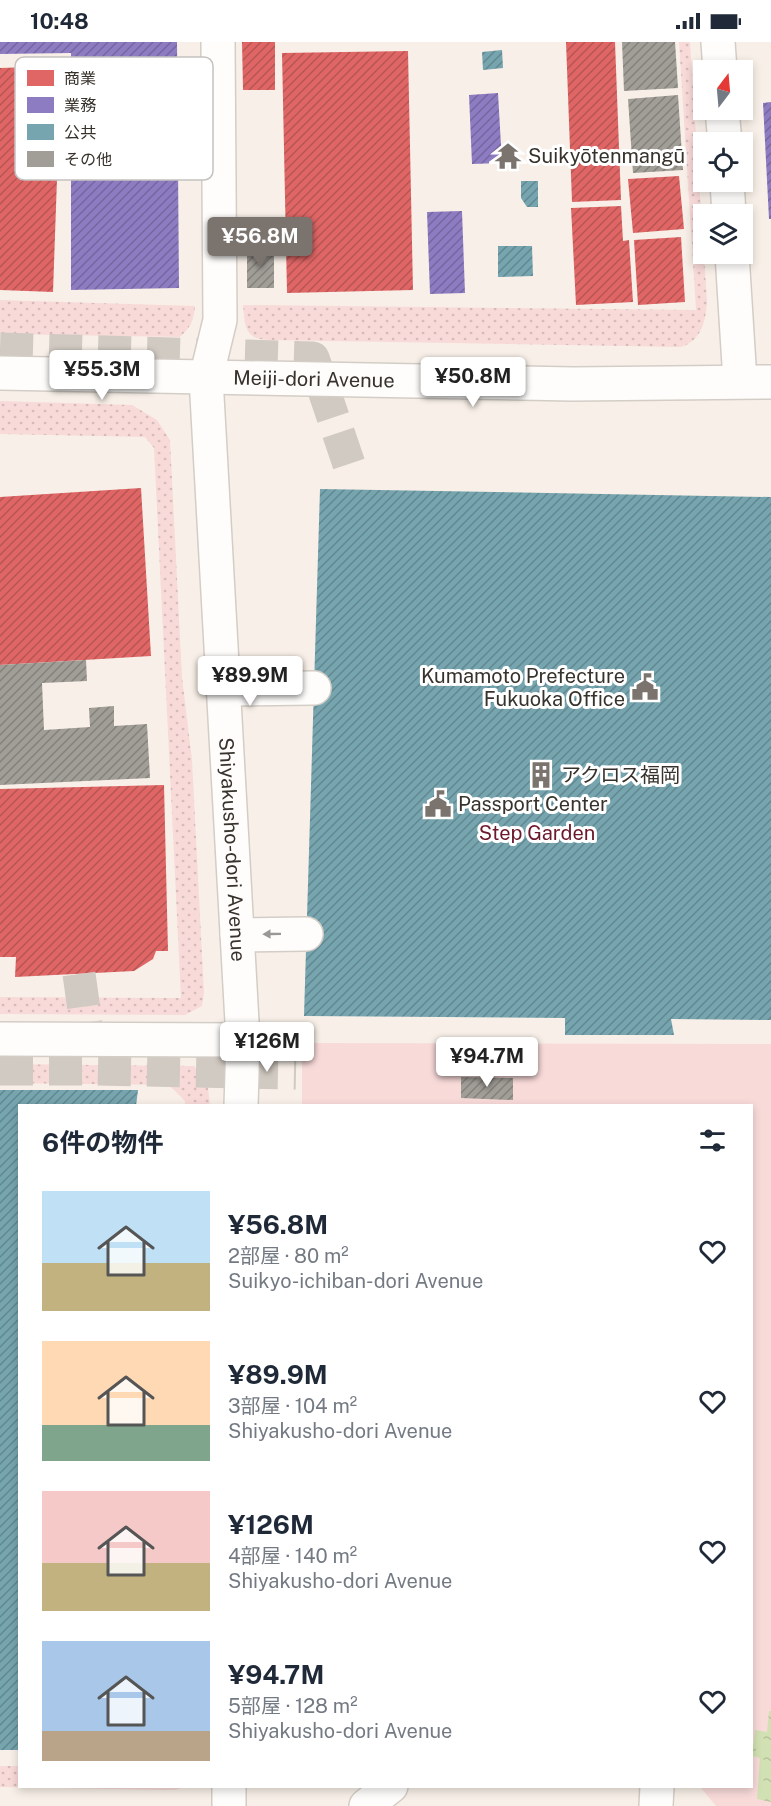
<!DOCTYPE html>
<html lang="ja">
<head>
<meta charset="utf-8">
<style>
  body { margin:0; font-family:"Public Sans","Noto Sans JP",sans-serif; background:#f2f2f3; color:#1f2937; height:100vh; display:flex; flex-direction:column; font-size:22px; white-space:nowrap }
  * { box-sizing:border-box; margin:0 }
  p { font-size:20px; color:#747a83 }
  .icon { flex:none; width:33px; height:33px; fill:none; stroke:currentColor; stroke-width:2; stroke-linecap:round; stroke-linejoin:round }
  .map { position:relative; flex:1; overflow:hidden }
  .sheet { position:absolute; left:18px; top:1062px; width:735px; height:684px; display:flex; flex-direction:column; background:#fff; border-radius:0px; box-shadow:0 3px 9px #0003 }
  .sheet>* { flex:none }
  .needle { width:39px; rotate:16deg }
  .fabs { position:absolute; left:693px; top:18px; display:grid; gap:12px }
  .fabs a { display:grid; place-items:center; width:60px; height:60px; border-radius:0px; background:#fff; box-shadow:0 3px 9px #0003; font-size:30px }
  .price { position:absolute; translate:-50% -51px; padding:0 14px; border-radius:6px; background:#fff; color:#222; font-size:20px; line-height:39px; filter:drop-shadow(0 2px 3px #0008) }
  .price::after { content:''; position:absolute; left:50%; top:36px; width:18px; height:14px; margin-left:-9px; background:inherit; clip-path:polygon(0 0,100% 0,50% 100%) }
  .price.selected { background:#7b746e; color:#fff }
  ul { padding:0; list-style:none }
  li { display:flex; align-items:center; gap:18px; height:150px; padding:0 24px }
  li span { display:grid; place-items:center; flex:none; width:168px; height:120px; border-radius:0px; color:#555 }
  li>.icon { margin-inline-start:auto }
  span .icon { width:72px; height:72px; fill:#fffc; stroke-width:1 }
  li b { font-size:26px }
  h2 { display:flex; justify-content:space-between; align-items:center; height:72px; padding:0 24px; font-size:26px }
  .status { display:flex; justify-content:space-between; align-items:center; height:42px; padding:0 30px; background:#fff; direction:ltr }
  .status svg { height:16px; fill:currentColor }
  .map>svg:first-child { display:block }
  .grass { fill:url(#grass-dots) }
  .green { fill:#f8dad9 }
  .water { fill:url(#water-ripples) }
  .shops { fill:url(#shops-hatch) }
  .offices { fill:url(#offices-hatch) }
  .public { fill:url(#public-hatch) }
  .building { fill:url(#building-hatch) }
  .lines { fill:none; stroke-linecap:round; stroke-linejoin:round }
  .minor-tunnel { stroke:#d1cac2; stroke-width:33; stroke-dasharray:33 16; stroke-linecap:butt }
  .minor-casing { stroke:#d3cdc6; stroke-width:36 }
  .major-casing { stroke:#d3cdc6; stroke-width:36 }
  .minor { stroke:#fefdfc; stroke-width:33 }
  .major { stroke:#fefdfc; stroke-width:33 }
  .oneway { fill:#9a9894 }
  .labels { text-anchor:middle; stroke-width:6; stroke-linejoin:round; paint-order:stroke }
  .poi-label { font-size:20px; fill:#37322c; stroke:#fff; text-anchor:start }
  .street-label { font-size:20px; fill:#37322c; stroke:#fff }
  .park-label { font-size:20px; fill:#6c192c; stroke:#fff }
  .key { fill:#fff; stroke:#c3c2c0; stroke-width:1.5 }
  .key-label { font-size:16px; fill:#37322c }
</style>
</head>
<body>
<div class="status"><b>10:48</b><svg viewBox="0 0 49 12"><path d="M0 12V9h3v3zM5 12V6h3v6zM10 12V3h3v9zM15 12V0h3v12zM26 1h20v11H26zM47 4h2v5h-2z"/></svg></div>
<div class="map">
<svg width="771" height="1764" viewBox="0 0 771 1764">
  <defs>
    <pattern id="grass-dots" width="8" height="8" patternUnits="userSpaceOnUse" patternTransform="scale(1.5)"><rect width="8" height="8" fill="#f8dad9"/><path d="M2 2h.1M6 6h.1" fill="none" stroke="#d5bcba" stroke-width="1.8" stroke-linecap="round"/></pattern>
    <pattern id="water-ripples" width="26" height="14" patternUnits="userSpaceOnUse" patternTransform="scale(1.5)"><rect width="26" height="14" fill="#d2e1b3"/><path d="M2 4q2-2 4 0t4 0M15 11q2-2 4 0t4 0" fill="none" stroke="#b5c29a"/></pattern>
    <pattern id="shops-hatch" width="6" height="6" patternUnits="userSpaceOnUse" patternTransform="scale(1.5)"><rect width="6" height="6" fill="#e06666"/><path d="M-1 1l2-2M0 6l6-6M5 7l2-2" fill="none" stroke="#b65554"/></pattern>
    <pattern id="offices-hatch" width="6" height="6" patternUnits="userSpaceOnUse" patternTransform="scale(1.5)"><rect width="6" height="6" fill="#8e7cc3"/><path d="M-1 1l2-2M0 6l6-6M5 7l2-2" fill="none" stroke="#75669f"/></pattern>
    <pattern id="public-hatch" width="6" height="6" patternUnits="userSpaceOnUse" patternTransform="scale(1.5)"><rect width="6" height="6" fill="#76a5af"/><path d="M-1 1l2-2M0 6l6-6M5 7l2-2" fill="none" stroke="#62878f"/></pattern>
    <pattern id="building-hatch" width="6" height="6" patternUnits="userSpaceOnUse" patternTransform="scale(1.5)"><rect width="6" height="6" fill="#a19d97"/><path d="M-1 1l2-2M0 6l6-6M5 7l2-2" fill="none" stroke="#84817b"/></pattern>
  </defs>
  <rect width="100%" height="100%" fill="#f8f0e8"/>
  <path class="grass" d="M679 0H690L707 259C706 279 701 300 680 305L268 298C244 297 245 283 243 263L696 268Z
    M0 258 195 264C194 278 191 285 180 295L0 292Z
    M0 359 132 363 157 378 170 398 182 635 192 718 204 951 202 964 185 973 0 972V955L181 956 154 406 145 395 0 392Z
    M0 1022 194 1024 207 1037 210 1063H185V1059L169 1043 0 1041Z
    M0 1724H19L20 1744 184 1745 175 1748H165L0 1745Z"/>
  <path class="green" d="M302 1001 771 1002V1764H716L701 1746 563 1745 752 1744V1064H302Z"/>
  <path class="water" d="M769 1669H771V1760L757 1757 760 1716 752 1714 755 1688 767 1690Z"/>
  <path class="shops" d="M242 0H275V48H243Z
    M566 0H615L621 158 572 160Z
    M408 9 413 248 287 251 282 11Z
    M61 24 53 250 0 248V26Z
    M679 134 684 187 633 191 628 137Z
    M621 164 623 199 629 198 633 260 576 263 571 166Z
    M681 195 685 260 638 263 634 198Z
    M141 446 151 614 0 623V455Z
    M164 743 168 909H156L153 917 134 929 15 935 16 915H0V747Z"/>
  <path class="offices" d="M0 0H177L179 246 71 248V11L0 12Z
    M498 51 502 121 472 122 469 53Z
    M771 60V177H769L763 61Z
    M462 169 465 251 430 252 427 170Z"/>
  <path class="public" d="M502 8 503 26 483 28 482 10Z
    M521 139H538V165H527L521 156Z
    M498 204H532L533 234 498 235Z
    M320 447 771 455V978L671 977 674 993H565V976L304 974Z
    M0 1048H138L136 1064H20V1708H0Z"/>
  <path class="building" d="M622 0H675L678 46 624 49Z
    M678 53 683 128 633 131 628 57Z
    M247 207H274V246H247Z
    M86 618 87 639 42 641 44 688 90 685 89 666 114 664V684L147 682 150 736 0 743V623Z
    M461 1035 513 1036V1058L461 1056Z"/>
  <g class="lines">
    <path class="minor-tunnel" d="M0 307 313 316 353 434
      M79 932 92 1025
      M0 1027H92L296 1031"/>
    <defs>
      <g id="minor">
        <path id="s1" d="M218 0 220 278 206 336 243 998 241 1064"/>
        <path id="s2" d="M0 331 573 342 771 340"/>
        <path d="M223 647 314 646"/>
        <path d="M237 893 306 892"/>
        <path d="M0 997 243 998"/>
        <path d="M229 1764V1744"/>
        <path d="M366 1764 391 1744"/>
        <path d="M656 1764 657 1744"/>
      </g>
      <path id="major" d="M718 0 720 28
        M722 68 725 100
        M727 140 729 172
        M732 212 740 339"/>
    </defs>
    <use href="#minor" class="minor-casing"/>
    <use href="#major" class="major-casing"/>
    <use href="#minor" class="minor"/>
    <use href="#major" class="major"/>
  </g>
  <defs><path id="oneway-solid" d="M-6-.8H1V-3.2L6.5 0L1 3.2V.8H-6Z" transform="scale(1.5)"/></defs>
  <use class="oneway" href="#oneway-solid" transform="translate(272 892) rotate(179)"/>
  <defs>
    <symbol id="temple-bare" viewBox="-9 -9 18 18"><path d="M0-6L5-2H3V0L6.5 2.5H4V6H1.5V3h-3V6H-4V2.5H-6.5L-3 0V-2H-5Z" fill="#7b746e" stroke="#fff" stroke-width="2.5" paint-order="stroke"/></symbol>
    <symbol id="civic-bare" viewBox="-9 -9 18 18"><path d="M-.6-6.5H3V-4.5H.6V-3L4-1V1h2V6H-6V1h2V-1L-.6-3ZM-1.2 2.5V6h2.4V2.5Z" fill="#7b746e" stroke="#fff" stroke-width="2.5" paint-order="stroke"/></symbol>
    <symbol id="building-bare" viewBox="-9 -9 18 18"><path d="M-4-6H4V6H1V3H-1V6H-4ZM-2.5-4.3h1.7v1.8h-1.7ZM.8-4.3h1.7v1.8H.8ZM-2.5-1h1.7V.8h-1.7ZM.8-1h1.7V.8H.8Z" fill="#7b746e" stroke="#fff" stroke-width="2.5" paint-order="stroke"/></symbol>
  </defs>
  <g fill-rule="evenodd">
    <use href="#temple-bare" x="489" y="95" width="38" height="38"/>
    <use href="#civic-bare" x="626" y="626" width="38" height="38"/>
    <use href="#building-bare" x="522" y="714" width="38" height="38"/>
    <use href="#civic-bare" x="419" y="743" width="38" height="38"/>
  </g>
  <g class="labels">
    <g class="poi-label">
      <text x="528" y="121">Suikyōtenmangū</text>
      <text x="625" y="641" text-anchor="end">Kumamoto Prefecture<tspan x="625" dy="23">Fukuoka Office</tspan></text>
      <text x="561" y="740">アクロス福岡</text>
      <text x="458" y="769">Passport Center</text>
    </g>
    <g class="street-label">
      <text dy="7" stroke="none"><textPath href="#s2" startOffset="314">Meiji-dori Avenue</textPath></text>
      <text dy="7" stroke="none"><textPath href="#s1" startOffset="810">Shiyakusho-dori Avenue</textPath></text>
    </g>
    <g class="park-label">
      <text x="537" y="798">Step Garden</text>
    </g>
  </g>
  <rect x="15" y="15" width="198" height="123" rx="9" class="key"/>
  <rect x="27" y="28" width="27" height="16" fill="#e06666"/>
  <rect x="27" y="55" width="27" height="16" fill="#8e7cc3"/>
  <rect x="27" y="82" width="27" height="16" fill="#76a5af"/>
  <rect x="27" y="109" width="27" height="16" fill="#a19d97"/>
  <g class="key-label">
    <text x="64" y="42">商業</text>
    <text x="64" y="69">業務</text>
    <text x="64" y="96">公共</text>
    <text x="64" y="123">その他</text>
  </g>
</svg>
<div class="fabs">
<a><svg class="needle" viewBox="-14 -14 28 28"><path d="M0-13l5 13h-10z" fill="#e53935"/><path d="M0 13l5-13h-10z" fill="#747a83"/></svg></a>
<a><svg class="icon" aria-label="locate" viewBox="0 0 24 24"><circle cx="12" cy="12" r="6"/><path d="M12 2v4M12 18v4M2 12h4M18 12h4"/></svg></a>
<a><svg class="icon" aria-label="layers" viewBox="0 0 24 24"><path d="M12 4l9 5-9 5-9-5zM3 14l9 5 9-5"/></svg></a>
</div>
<b class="price selected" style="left:260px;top:226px">¥56.8M</b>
<b class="price" style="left:102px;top:359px">¥55.3M</b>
<b class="price" style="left:473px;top:366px">¥50.8M</b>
<b class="price" style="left:250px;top:665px">¥89.9M</b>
<b class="price" style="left:267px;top:1031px">¥126M</b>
<b class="price" style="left:487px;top:1046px">¥94.7M</b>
<section class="sheet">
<h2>6件の物件<svg class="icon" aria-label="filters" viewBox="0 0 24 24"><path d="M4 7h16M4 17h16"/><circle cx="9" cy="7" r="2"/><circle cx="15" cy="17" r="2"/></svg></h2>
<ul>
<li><span style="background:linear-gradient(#bfe0f5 60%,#c2b280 0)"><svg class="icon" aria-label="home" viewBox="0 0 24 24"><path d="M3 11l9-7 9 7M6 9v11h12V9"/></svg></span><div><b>¥56.8M</b><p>2部屋 · 80 m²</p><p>Suikyo-ichiban-dori Avenue</p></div><svg class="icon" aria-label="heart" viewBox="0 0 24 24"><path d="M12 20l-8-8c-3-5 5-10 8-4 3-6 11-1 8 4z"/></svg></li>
<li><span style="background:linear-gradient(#ffd9b3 70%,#7fa58c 0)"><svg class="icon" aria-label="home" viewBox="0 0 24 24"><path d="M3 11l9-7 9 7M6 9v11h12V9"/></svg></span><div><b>¥89.9M</b><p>3部屋 · 104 m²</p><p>Shiyakusho-dori Avenue</p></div><svg class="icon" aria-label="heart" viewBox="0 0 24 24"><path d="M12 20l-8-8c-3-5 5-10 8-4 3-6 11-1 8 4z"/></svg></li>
<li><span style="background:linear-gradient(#f6c9c9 60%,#c2b280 0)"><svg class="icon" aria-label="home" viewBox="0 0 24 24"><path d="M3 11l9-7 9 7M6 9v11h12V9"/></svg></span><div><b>¥126M</b><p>4部屋 · 140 m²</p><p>Shiyakusho-dori Avenue</p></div><svg class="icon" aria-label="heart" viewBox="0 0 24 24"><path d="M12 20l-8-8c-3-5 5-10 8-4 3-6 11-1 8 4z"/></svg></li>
<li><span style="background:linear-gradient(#a9c7e8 75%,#b9a48a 0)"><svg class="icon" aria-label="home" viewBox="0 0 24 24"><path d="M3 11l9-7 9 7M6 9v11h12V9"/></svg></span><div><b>¥94.7M</b><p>5部屋 · 128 m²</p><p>Shiyakusho-dori Avenue</p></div><svg class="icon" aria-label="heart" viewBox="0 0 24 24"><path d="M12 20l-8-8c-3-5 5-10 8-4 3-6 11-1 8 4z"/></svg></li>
</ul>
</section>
</div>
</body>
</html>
